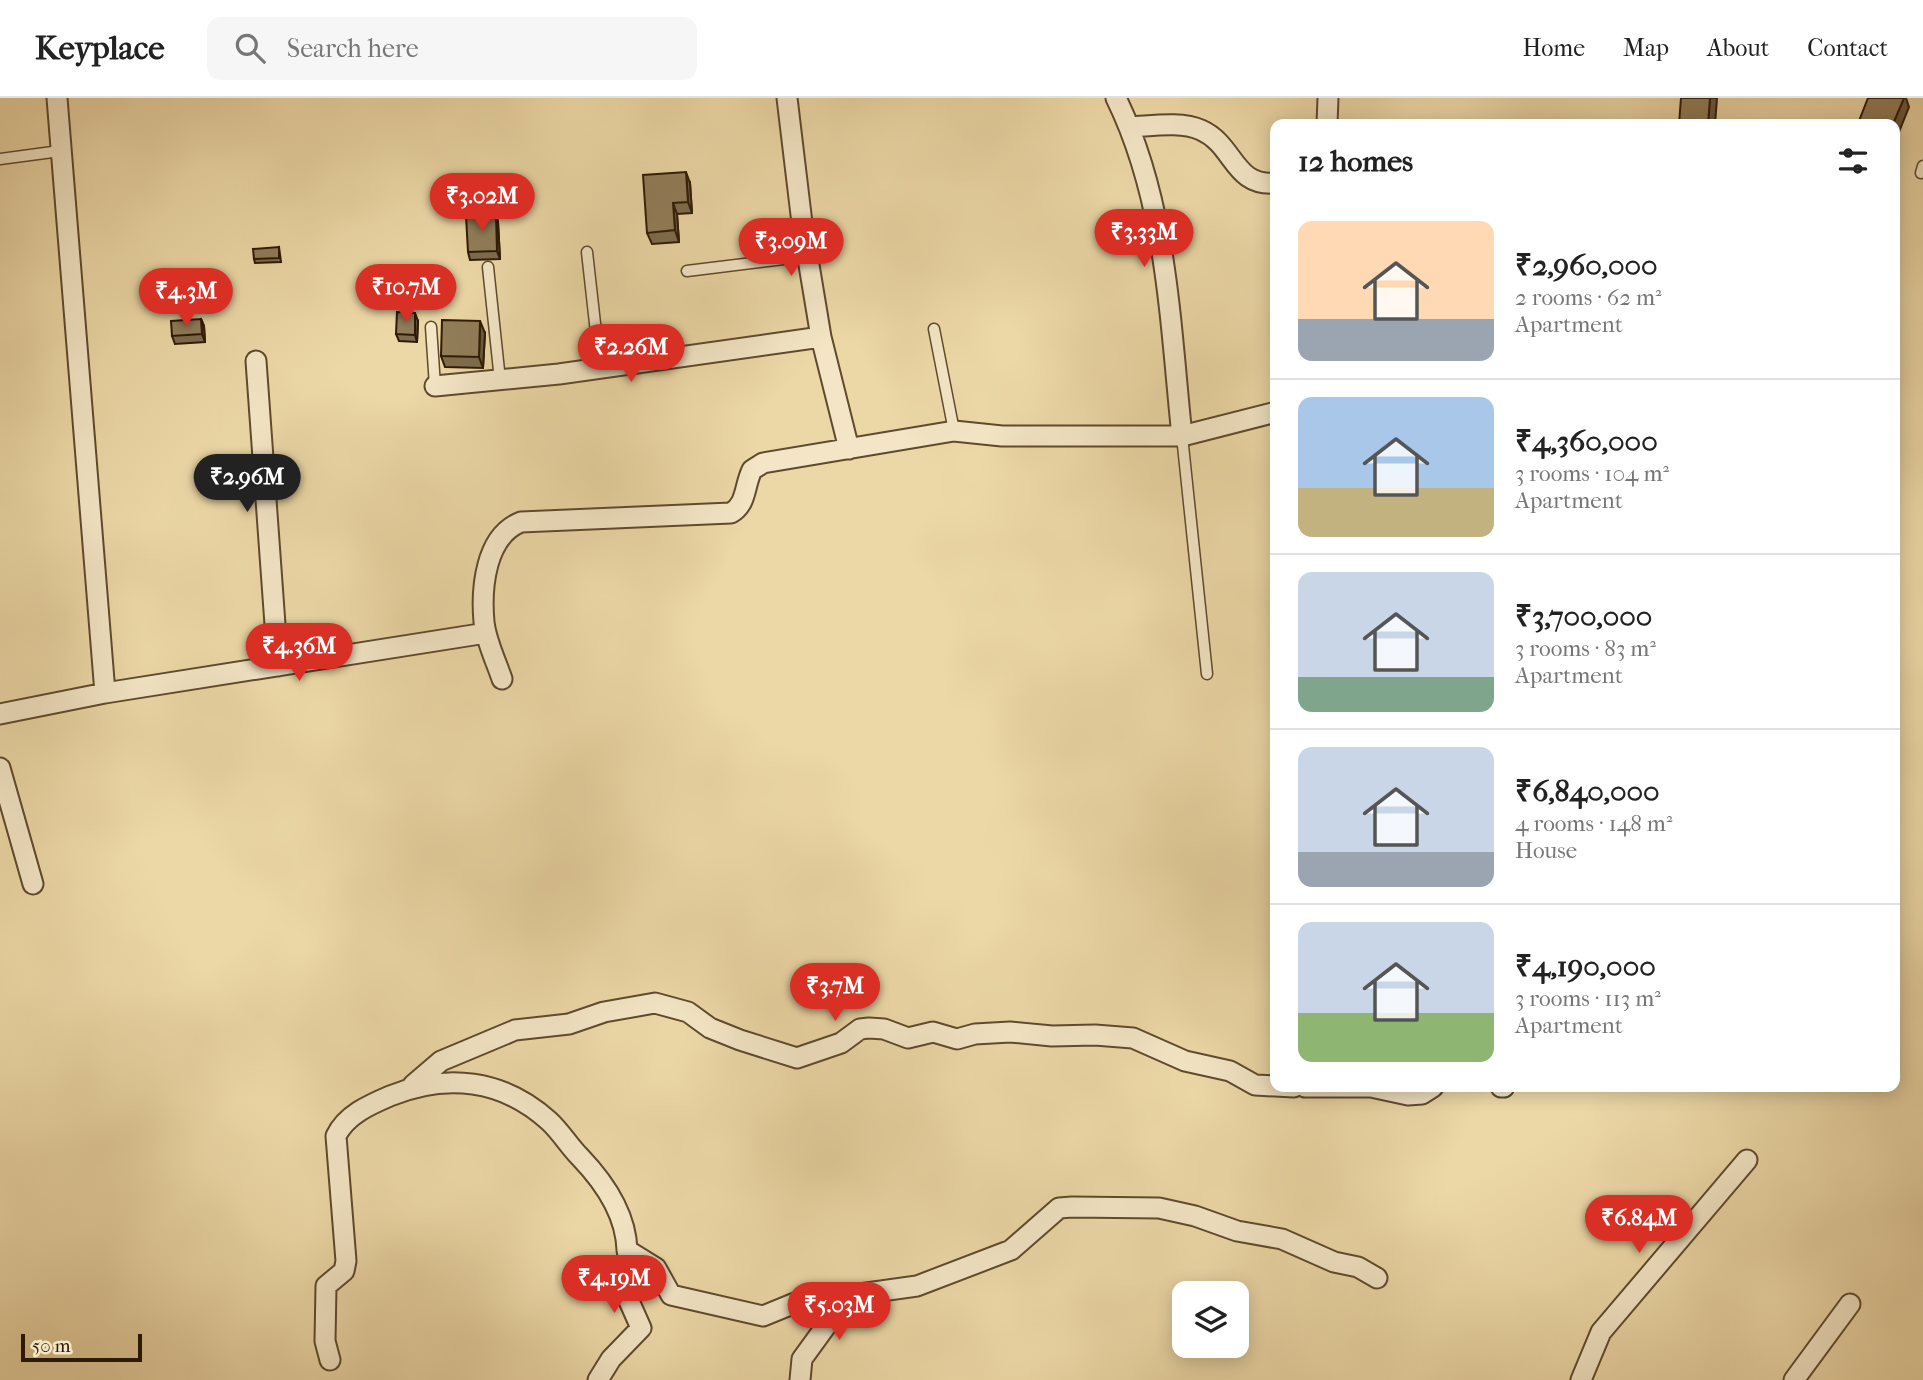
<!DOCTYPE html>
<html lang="en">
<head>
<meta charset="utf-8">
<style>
  body { margin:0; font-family:"IM FELL French Canon",serif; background:#f6f6f6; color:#222; height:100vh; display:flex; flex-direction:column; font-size:26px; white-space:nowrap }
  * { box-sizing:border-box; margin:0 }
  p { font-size:23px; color:#767676 }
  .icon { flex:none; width:38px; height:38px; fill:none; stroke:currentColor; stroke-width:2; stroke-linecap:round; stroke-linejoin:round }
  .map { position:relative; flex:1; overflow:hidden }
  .details { position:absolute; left:1270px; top:21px; width:630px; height:973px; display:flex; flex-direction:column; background:#fff; border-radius:14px; box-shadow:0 4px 18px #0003 }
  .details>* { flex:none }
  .tools { position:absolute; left:1172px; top:1183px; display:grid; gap:14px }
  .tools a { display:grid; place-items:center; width:77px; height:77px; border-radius:14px; background:#fff; box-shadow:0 4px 18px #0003; font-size:35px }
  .scale { position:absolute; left:21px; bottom:18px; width:121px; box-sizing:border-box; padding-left:7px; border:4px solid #2f1b05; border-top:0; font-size:19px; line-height:24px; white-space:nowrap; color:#2f1b05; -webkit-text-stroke:5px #f3e5c5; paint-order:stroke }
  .price { position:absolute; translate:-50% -60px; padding:0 16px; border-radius:24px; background:#d93025; color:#fff; font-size:23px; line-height:46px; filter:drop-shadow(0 2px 4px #0008) }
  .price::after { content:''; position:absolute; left:50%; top:42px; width:21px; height:16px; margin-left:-10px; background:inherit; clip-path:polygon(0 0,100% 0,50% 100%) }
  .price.current { background:#222; color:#fff }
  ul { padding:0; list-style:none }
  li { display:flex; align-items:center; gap:21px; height:175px; padding:0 28px }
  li+li { border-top:2px solid #e0e0e0 }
  li span { display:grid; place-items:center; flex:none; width:196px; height:140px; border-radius:14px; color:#555 }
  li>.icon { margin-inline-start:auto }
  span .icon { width:84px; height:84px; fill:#fffc; stroke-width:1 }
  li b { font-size:30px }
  h2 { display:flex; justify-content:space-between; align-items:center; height:84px; padding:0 28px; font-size:30px }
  header { display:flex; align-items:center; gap:42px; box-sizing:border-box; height:98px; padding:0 35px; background:#fff; border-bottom:2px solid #e0e0e0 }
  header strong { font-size:33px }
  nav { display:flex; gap:38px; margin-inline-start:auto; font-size:24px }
  .search { width:490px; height:63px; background:#f6f6f6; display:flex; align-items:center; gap:18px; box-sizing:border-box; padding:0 24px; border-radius:14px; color:#767676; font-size:26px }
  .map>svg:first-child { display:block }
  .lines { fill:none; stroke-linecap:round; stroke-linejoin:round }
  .lane-casing { stroke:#5e4a2d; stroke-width:13 }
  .street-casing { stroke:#5e4a2d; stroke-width:23 }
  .lane { stroke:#f3e5c5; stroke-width:10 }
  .street { stroke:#f3e5c5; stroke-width:19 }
  .wall { fill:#7d6c4d; stroke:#2f1b05; stroke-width:2 }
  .shaded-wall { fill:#66583e; stroke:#2f1b05; stroke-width:2 }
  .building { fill:#917d59; stroke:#2f1b05; stroke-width:2 }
</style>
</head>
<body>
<header>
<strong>Keyplace</strong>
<div class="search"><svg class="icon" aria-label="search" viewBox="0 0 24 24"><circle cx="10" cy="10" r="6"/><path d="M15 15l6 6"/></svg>Search here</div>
<nav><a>Home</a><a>Map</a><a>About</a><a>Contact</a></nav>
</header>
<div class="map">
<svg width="1923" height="1282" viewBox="0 0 1923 1282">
  <rect width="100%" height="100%" fill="#ecd7a6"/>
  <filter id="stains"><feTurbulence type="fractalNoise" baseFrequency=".00286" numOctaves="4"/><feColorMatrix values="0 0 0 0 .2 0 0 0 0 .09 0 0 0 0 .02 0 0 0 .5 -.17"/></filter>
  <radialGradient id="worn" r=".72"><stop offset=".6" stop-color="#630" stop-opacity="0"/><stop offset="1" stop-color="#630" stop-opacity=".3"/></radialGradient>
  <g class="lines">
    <defs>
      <path id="lane" d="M0 61 60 53
        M1921 75 1923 68
        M587 154 600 270
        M488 169 500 282
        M687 173 808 158
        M431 229 435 288
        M934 231 954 333
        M1182 338 1207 576"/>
      <path id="street" d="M57 0 105 595
        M787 0 802 125 821 239 849 351
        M1116 0C1167 104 1170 224 1182 338
        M1327 26 1328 0
        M1130 29C1152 28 1181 23 1201 32 1235 47 1233 89 1276 85
        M256 263 278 568
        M435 288 559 276 821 239
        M502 581C496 563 486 543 484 524 481 491 485 438 521 424L731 415C747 406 744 388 752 372L763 365 954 333 1002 338H1182L1276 314
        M0 616 105 595 486 535
        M0 670 33 786
        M413 987 441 963 515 932 569 926 604 914 655 905 688 914 710 930 740 942 797 960 841 945 860 931 869 930 884 931 908 940 933 934 957 941 975 936 1010 934 1052 938 1095 937 1133 940 1185 963 1230 973 1255 987 1294 989
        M1305 989H1371L1408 997 1422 996 1433 989
        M1501 989H1504
        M330 1262 325 1243 326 1188 344 1173 346 1163 336 1038C346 1017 369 1007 390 998 446 975 503 981 549 1023 561 1034 569 1048 580 1059 604 1084 626 1117 627 1152L656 1170 671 1197 763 1218 795 1205 917 1188 1011 1152 1059 1110 1072 1109 1159 1110 1195 1118 1237 1133 1282 1141 1334 1164 1358 1169 1377 1180
        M598 1282 611 1261 641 1230 618 1178 628 1158 627 1152
        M800 1282 802 1261 826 1228 832 1202
        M1581 1282 1601 1234 1747 1062
        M1794 1282 1850 1206"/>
    </defs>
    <use href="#lane" class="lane-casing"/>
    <use href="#street" class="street-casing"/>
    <use href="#lane" class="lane"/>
    <use href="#street" class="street"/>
  </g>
  <path class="wall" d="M690 85 692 115 677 116 679 144 652 146 647 135Z
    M496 117 498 124 500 161 470 162 468 154Z
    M279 149 281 164 255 165 254 161Z
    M201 221 204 228 205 244 175 246 172 238Z
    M418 223 417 244 399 243 396 236Z
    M485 235 483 270 445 269 441 258Z"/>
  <path class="shaded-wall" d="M1710 0H1717L1715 26H1708Z
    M1904 0H1906L1909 9 1895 44V26H1893Z
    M686 74 690 85 692 115 688 104Z
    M673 105 677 116 679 144 675 132Z
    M496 117 498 124 500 161 497 153Z
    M415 215 418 223 417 244 415 237Z
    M201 221 204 228 205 244 202 236Z
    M480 223 485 235 483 270 479 259Z"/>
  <path class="building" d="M1681 0H1710L1708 26H1679Z
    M1868 0H1904L1893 26H1866L1859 23Z
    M686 74 688 104 673 105 675 132 647 135 643 77Z
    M496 117 497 153 468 154 466 118Z
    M279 149V160L254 161 253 151Z
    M397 214 415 215V237L396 236Z
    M201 221 202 236 172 238 171 223Z
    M442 222 480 223 479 259 441 258Z"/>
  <rect width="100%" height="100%" filter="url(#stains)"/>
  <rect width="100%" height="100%" fill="url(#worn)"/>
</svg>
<div class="tools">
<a><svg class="icon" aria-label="layers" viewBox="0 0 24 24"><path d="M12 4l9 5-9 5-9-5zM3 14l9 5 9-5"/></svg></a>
</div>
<div class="scale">50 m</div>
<b class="price" style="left:482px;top:135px">₹3.02M</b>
<b class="price" style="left:1144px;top:171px">₹3.33M</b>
<b class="price" style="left:791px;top:180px">₹3.09M</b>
<b class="price" style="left:406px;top:226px">₹10.7M</b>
<b class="price" style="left:186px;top:230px">₹4.3M</b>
<b class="price" style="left:631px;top:286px">₹2.26M</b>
<b class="price current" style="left:247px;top:416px">₹2.96M</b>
<b class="price" style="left:299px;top:585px">₹4.36M</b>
<b class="price" style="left:835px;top:925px">₹3.7M</b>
<b class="price" style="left:1639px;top:1157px">₹6.84M</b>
<b class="price" style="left:614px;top:1217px">₹4.19M</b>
<b class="price" style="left:839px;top:1244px">₹5.03M</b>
<section class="details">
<h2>12 homes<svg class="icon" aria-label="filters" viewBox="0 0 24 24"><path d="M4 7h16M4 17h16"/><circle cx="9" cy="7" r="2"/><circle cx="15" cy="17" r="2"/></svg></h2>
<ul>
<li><span style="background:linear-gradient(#ffd9b3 70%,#9aa5b1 0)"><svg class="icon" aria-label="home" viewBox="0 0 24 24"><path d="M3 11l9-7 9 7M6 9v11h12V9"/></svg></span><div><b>₹2,960,000</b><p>2 rooms · 62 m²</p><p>Apartment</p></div></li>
<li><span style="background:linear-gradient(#a9c7e8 65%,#c2b280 0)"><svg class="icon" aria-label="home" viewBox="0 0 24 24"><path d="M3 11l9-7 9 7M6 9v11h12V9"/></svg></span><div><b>₹4,360,000</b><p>3 rooms · 104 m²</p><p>Apartment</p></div></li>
<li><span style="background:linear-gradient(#c9d6e8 75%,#7fa58c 0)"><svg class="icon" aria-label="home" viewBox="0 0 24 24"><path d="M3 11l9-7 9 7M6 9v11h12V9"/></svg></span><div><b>₹3,700,000</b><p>3 rooms · 83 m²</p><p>Apartment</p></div></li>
<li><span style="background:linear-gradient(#c9d6e8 75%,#9aa5b1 0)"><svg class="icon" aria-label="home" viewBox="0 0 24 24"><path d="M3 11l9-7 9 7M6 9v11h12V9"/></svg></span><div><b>₹6,840,000</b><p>4 rooms · 148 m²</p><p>House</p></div></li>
<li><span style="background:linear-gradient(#c9d6e8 65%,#8fb573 0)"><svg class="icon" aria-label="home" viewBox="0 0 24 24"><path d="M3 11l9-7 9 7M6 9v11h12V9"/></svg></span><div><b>₹4,190,000</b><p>3 rooms · 113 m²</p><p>Apartment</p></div></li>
</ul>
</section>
</div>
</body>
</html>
